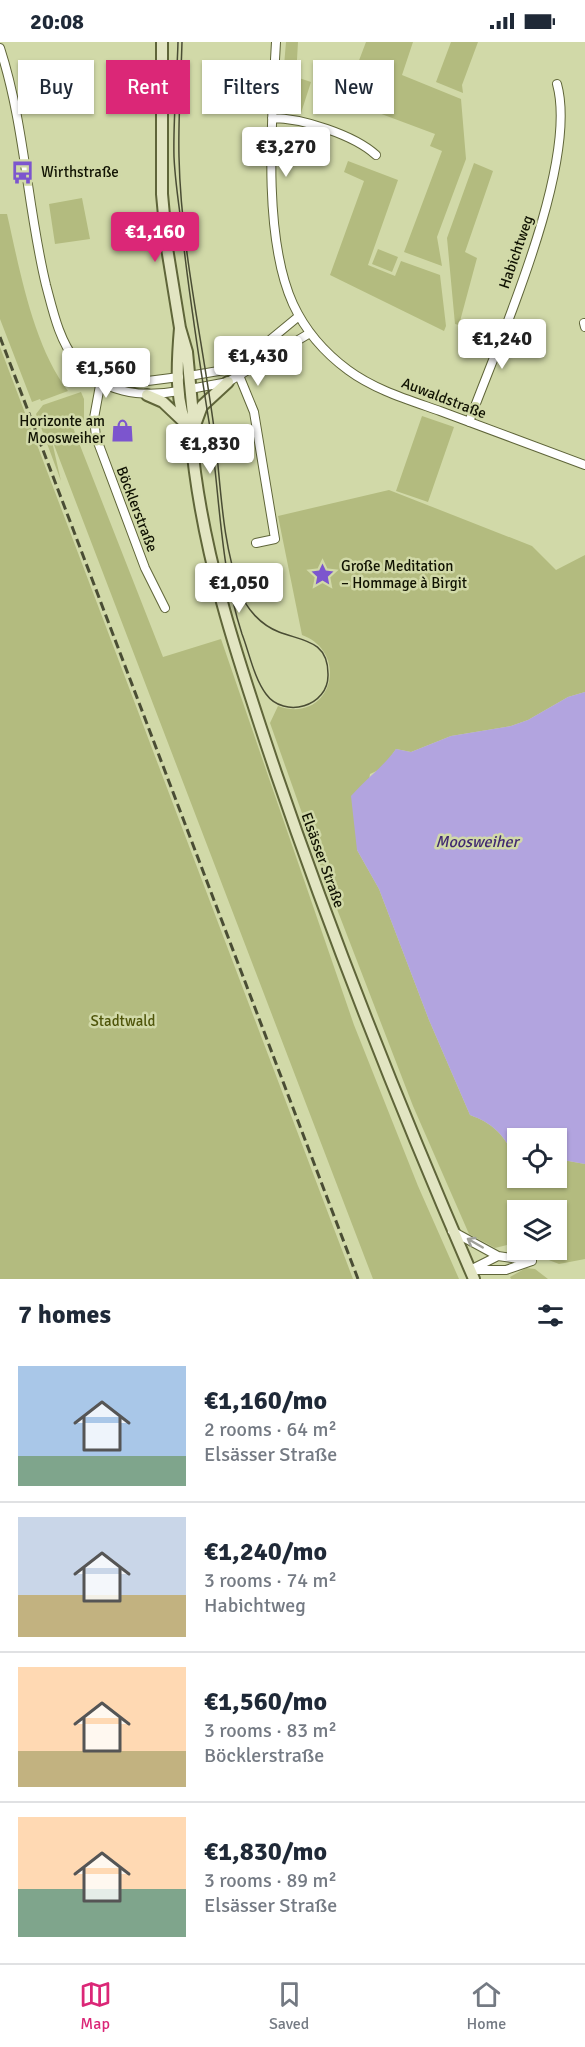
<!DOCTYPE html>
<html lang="en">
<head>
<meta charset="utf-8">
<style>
  body { margin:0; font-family:Signika,sans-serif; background:#f6f6f7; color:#1f2937; height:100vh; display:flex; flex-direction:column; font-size:22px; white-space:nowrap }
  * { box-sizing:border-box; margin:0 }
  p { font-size:20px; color:#747a83 }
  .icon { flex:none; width:33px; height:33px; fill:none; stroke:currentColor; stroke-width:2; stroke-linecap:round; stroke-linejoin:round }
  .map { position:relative; height:1237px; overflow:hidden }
  .side { display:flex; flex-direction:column; background:#fff; flex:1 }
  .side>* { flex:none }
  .guide { position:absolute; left:18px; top:18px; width:549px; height:54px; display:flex; gap:12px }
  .fabs { position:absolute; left:507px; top:1086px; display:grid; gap:12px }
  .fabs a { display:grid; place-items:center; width:60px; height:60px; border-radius:0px; background:#fff; box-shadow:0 2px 4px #0004; font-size:30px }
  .price { position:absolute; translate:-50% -51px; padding:0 14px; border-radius:6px; background:#fff; color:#222; font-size:20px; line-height:39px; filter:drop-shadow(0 2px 3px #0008) }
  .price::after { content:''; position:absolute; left:50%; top:36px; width:18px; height:14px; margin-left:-9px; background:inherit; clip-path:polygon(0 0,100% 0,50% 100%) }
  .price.on { background:#db2777; color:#fff }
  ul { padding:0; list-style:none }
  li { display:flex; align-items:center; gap:18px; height:150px; padding:0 18px }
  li+li { border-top:2px solid #e0e1e3 }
  li span { display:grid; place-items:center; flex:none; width:168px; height:120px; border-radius:0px; color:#555 }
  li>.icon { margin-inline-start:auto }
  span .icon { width:72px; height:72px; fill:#fffc; stroke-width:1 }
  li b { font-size:26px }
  h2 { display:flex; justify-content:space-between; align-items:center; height:72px; padding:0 18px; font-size:26px }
  .tag { padding:0 21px; border-radius:0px; background:#fff; box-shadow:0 2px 4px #0004; font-size:21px; line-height:54px }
  .tag.on { background:#db2777; color:#fff }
  .status { display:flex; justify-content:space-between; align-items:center; height:42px; padding:0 30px; background:#fff; direction:ltr }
  .status svg { height:16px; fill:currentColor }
  .menu { display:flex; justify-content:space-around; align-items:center; height:84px; border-top:2px solid #e0e1e3; background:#fff; font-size:16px; color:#747a83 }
  .menu a { display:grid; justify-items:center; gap:3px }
  .menu .on { color:#db2777 }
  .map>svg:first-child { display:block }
  .green { fill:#b3bb7f }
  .water { fill:#b2a4df }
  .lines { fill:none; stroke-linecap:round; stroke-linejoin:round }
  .street-casing { stroke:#5f6539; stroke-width:10 }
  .secondary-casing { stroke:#5f6539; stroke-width:14 }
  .street { stroke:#fff; stroke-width:8 }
  .secondary { stroke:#e2e5c2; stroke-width:10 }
  .tram { stroke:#4a4d34; stroke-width:1.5 }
  .rail { stroke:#4a4d34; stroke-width:3; stroke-dasharray:9 4.5; stroke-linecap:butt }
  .oneway { stroke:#a0a19a }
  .labels { text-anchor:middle; stroke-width:5; stroke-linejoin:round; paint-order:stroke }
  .poi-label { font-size:15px; fill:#111303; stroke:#d1d9a8; text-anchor:start }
  .street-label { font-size:15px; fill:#111303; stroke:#d1d9a8 }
  .park-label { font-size:15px; fill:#4f550a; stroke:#d1d9a8 }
  .water-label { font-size:16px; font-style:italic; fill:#412a70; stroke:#d1d9a8 }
</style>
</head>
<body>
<div class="status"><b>20:08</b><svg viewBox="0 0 49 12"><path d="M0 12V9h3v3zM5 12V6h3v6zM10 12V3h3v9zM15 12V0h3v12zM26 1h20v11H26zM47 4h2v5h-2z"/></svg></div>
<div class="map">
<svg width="585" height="1237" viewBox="0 0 585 1237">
  <rect width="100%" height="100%" fill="#d1d9a8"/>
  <path class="green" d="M286 0H298L296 35 311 40 301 71 286 69 281 60Z
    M366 0H413L402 33 461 57 466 117 437 195 442 224 404 210 442 109 430 104 435 92 344 58Z
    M451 0H478L462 43 463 51 436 40Z
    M348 119 398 138 368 223 395 234 401 219 440 233 446 284 444 289 330 233 364 139 344 130Z
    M474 121 493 129 465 210 477 216 459 283 455 282 447 196Z
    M82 156 90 197 55 202 49 162Z
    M0 172H7C20 229 33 303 68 349L41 359 40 357 32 360 0 277Z
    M378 207 398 215 392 230 372 222Z
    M0 305 353 1237H0Z
    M81 350 84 357V378L72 383 163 615 221 597 354 983 418 1144 459 1237H373L51 395 61 439 36 372 43 363Z
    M422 374 454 385 428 460 396 449Z
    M389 448 532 504 556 528 585 513V650L568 655 528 678 511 684 451 694 411 710 396 707 383 726 370 732 357 808 379 847 429 978 470 1073C492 1081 502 1091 513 1111L517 1112 518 1136H556L557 1117 585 1122V1217L559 1222 523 1208H556V1168H518L517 1205 511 1202 495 1206 469 1192 413 1064 325 836 270 681 278 664C331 683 351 611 302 593L278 474Z
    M526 1226 535 1227 548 1237H511L510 1235Z"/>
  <path class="water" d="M585 650V1122L557 1117 556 1096H518L517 1112 513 1111C502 1091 492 1081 470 1073L429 978 379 847 357 808 351 754C366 737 383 725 396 707L411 710 451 694 511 684 528 678 568 655Z"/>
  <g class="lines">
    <defs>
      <path id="street" d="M276 0C272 74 262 194 293 262 305 288 325 311 348 328 375 348 409 358 440 369 488 387 537 405 585 423
        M0 6C25 83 27 165 46 243 53 269 59 298 76 319 102 351 141 356 179 349
        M272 76C302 76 354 93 376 113
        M584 281 585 285
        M236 326 254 370 275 497 256 501
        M189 334 236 326 299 274
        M101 338 94 376 96 395 145 526 165 566
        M102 338 132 341 179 335
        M190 347 228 340 310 291
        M469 380C498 301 579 122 557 42
        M452 1189 498 1214
        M470 1228 498 1214 532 1219
        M472 1228H506L532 1219"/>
      <path id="secondary" d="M162 0V152L167 206 180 286 187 310 194 384
        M180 286C177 321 174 363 191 394 201 511 239 621 276 731 335 903 402 1071 474 1237
        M147 353 163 360 183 379
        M195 383 202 364 228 340"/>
    </defs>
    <use href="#street" class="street-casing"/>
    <use href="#secondary" class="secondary-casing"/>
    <use href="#street" class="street"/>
    <use href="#secondary" class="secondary"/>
    <path class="tram" d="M178 0C177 38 173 77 174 115 175 136 178 158 181 179 188 249 199 317 210 386 220 455 220 525 242 592 249 610 254 636 266 652 284 677 329 665 328 632 328 598 302 599 279 590 261 583 246 567 240 549 221 498 221 440 214 386 202 296 181 206 179 115 178 77 181 38 182 0"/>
    <path class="rail" d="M0 295 358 1237"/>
  </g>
  <defs><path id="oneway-shaft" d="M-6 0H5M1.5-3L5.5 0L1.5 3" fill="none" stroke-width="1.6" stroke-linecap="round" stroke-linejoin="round" transform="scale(1.5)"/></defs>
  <use class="oneway" href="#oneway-shaft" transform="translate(475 1201) rotate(-150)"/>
  <defs>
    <symbol id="bus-bare" viewBox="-9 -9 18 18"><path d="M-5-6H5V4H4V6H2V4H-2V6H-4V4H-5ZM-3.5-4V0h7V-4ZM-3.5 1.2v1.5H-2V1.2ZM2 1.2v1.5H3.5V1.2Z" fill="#7c55ce" stroke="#d1d9a8" stroke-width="2.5" paint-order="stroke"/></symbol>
    <symbol id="shop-bare" viewBox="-9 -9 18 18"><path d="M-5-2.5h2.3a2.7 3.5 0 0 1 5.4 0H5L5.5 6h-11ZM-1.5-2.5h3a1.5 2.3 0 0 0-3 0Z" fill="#7c55ce" stroke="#d1d9a8" stroke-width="2.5" paint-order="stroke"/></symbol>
    <symbol id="sight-bare" viewBox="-9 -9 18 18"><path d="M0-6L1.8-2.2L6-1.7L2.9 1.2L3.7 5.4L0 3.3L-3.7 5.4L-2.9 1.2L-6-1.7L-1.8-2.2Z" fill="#7c55ce" stroke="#d1d9a8" stroke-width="2.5" paint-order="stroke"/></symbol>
  </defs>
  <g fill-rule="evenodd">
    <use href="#bus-bare" x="6" y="114" width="33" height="33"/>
    <use href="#shop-bare" x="106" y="372" width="33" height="33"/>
    <use href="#sight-bare" x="306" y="516" width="33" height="33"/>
  </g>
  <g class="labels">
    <g class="poi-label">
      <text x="41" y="135">Wirthstraße</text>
      <text x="105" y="384" text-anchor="end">Horizonte am<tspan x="105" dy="17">Moosweiher</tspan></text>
      <text x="341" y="529">Große Meditation<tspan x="341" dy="17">– Hommage à Birgit</tspan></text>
    </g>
    <g class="street-label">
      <text transform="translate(516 210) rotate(-71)" y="5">Habichtweg</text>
      <text transform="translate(444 356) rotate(21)" y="5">Auwaldstraße</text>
      <text transform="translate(137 467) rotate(69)" y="5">Böcklerstraße</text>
      <text transform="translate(323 818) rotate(70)" y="5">Elsässer Straße</text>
    </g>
    <g class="park-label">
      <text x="123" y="984">Stadtwald</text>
    </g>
    <g class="water-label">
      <text x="477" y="805">Moosweiher</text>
    </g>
  </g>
</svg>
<div class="fabs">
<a><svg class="icon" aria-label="locate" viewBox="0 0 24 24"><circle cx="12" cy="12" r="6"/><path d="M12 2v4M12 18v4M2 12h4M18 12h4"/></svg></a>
<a><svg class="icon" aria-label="layers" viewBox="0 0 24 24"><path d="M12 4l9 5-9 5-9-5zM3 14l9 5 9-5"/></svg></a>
</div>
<b class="price" style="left:286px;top:136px">€3,270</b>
<b class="price on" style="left:155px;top:221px">€1,160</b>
<b class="price" style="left:502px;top:328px">€1,240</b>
<b class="price" style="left:258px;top:345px">€1,430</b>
<b class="price" style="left:106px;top:357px">€1,560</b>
<b class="price" style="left:210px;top:433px">€1,830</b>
<b class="price" style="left:239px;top:572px">€1,050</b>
<div class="guide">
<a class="tag">Buy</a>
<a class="tag on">Rent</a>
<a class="tag">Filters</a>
<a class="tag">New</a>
</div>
</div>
<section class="side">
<h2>7 homes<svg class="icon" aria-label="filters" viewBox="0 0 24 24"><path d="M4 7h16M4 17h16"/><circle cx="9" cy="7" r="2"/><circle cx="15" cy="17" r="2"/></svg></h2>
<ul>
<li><span style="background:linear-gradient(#a9c7e8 75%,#7fa58c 0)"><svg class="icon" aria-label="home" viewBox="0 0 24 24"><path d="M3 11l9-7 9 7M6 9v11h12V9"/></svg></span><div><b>€1,160/mo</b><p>2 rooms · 64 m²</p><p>Elsässer Straße</p></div></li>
<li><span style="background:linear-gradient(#c9d6e8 65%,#c2b280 0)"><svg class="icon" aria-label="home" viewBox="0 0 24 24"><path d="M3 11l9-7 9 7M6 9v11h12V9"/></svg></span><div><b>€1,240/mo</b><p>3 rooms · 74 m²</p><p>Habichtweg</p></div></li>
<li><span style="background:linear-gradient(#ffd9b3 70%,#c2b280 0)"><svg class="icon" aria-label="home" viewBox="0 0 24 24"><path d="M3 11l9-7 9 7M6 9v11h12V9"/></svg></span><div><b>€1,560/mo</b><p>3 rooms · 83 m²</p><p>Böcklerstraße</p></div></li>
<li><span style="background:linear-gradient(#ffd9b3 60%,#7fa58c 0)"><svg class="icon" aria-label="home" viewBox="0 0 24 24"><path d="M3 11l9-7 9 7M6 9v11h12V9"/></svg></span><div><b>€1,830/mo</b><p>3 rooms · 89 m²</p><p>Elsässer Straße</p></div></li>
</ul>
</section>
<nav class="menu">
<a class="on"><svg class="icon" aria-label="map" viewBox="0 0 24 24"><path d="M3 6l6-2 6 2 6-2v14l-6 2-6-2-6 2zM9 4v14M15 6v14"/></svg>Map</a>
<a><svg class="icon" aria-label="saved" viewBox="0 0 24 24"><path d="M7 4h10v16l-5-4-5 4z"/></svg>Saved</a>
<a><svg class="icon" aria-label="home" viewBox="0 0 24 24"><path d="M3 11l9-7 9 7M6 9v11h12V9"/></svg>Home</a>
</nav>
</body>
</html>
